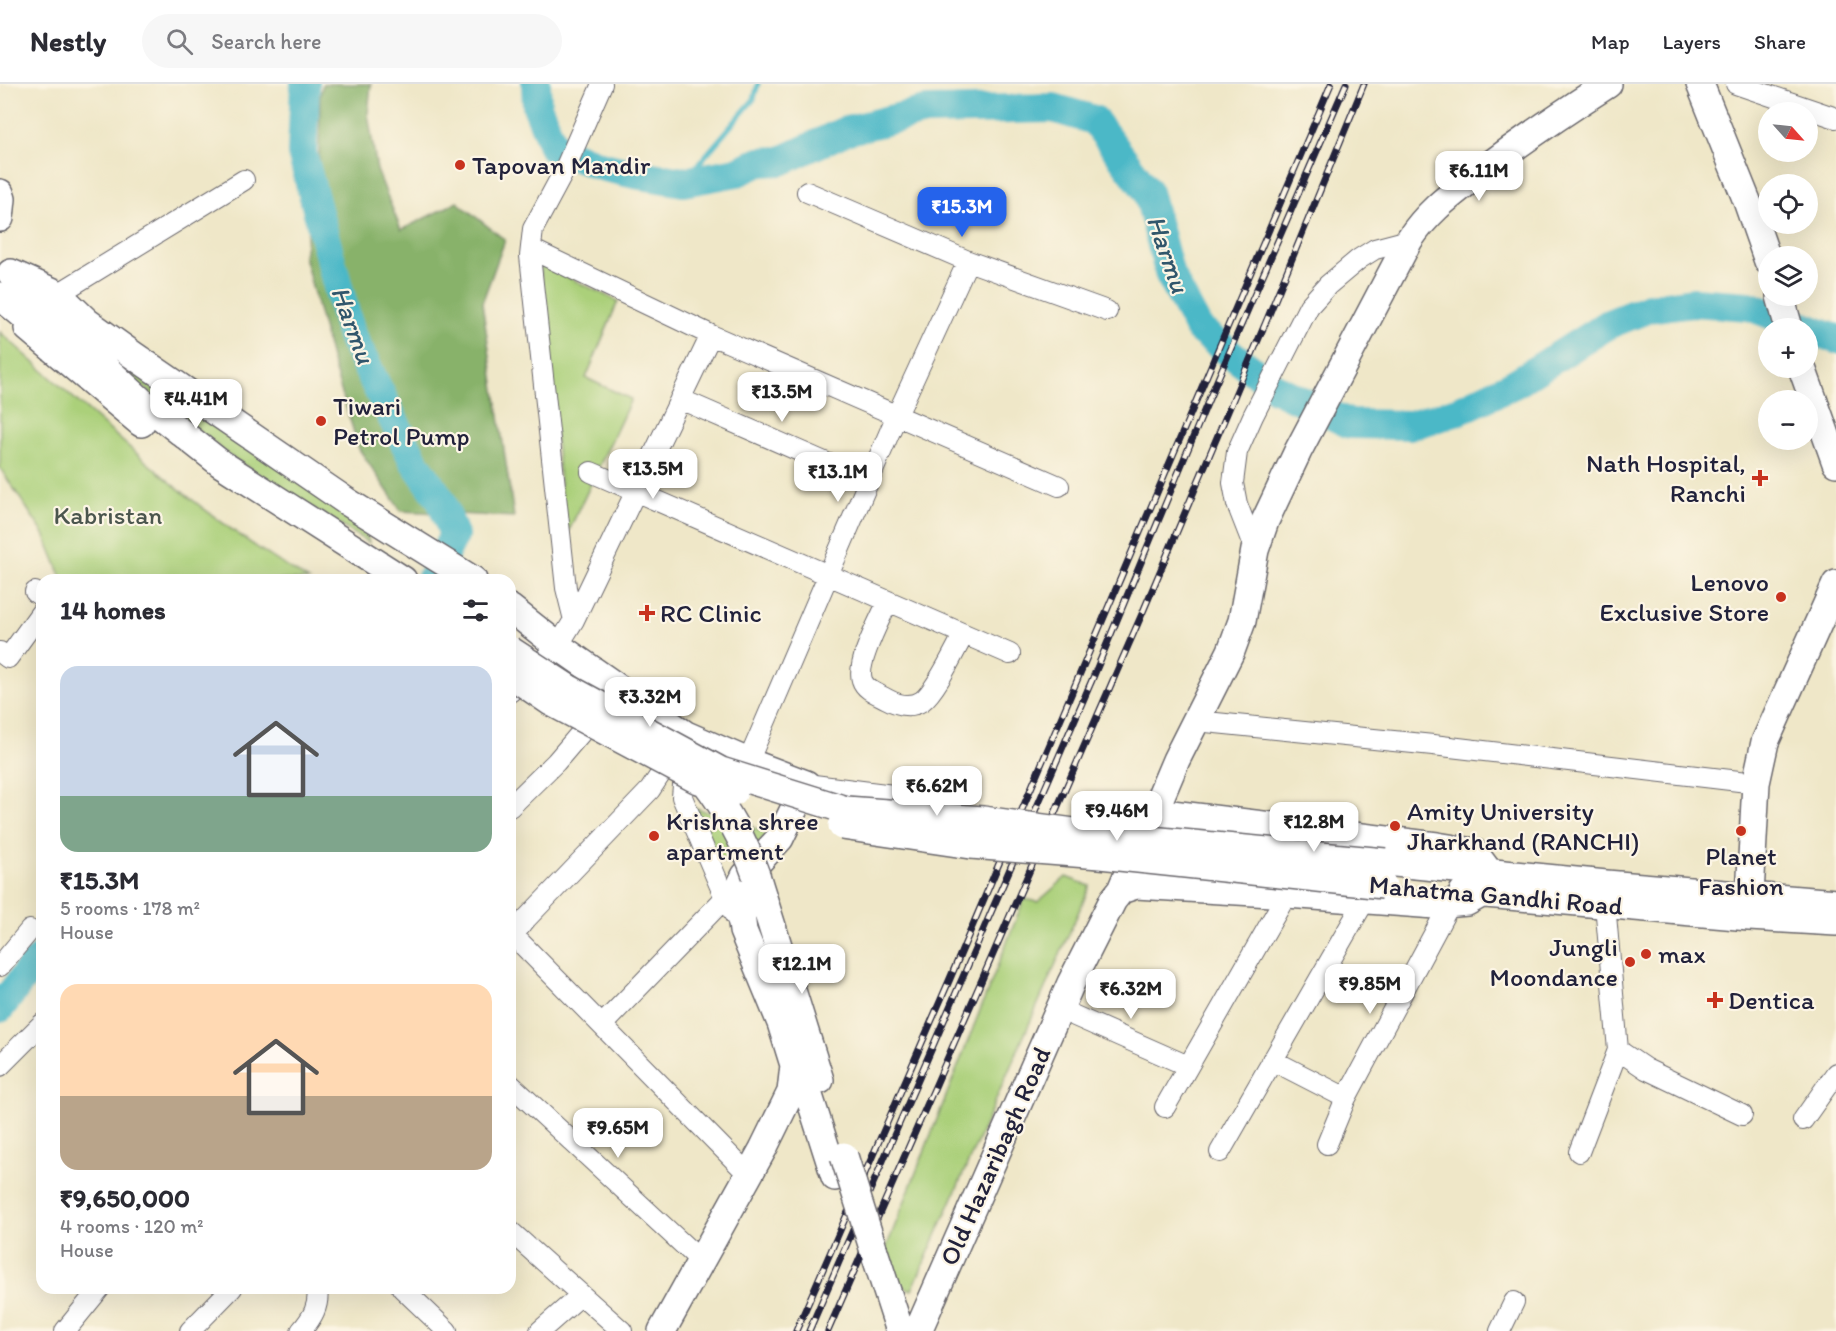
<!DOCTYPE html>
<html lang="en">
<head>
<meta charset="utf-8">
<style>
  body { margin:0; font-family:Itim,sans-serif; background:#f7f7f7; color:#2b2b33; height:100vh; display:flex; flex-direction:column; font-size:22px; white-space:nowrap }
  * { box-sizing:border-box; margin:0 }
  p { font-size:20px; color:#7c7c81 }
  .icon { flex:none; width:33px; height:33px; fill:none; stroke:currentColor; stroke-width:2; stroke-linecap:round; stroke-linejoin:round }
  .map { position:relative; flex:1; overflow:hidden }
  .sheet { position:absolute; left:36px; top:490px; width:480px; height:720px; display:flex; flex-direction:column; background:#fff; border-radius:18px; box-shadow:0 6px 24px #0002 }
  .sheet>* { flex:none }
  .needle { width:39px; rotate:117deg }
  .fabs { position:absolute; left:1758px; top:18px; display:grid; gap:12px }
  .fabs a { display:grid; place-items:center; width:60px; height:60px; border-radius:50%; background:#fff; box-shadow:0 6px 24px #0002; font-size:30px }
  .price { position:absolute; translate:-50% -51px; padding:0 14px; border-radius:12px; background:#fff; color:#222; font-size:20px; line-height:39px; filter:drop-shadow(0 2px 3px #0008) }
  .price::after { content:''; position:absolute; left:50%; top:36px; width:18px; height:14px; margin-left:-9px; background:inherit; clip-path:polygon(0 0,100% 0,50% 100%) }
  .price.current { background:#2563eb; color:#fff }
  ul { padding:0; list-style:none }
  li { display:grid; align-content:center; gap:12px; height:318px; padding:0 24px }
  li span { display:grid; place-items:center; height:186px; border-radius:18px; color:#555 }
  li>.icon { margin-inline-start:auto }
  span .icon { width:108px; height:108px; fill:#fffc; stroke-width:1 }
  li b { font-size:26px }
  h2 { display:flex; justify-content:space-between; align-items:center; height:72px; padding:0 24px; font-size:26px }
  header { display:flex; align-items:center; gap:36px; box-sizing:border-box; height:84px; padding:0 30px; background:#fff; border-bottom:2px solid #e1e1e2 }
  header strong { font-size:28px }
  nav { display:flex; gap:33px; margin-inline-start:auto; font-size:21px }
  .search { width:420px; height:54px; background:#f7f7f7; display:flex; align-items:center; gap:15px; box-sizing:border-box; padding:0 21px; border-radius:33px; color:#7c7c81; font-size:22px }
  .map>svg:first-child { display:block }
  .green { fill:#abd07a; stroke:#66795a; stroke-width:1.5 }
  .forest { fill:#88b26a; stroke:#556a52; stroke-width:1.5 }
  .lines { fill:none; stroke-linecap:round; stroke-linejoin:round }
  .stream { stroke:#4cb8c7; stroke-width:5 }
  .river { stroke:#4cb8c7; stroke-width:30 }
  .street-casing { stroke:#6a676c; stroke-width:22 }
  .secondary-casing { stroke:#6a676c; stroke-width:30 }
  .street { stroke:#fff; stroke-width:20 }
  .secondary { stroke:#fff; stroke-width:27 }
  .rail-casing { stroke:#22223b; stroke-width:7 }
  .rail { stroke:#fcf5e5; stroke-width:4.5; stroke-dasharray:14; stroke-linecap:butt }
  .secondary-bridge-casing { stroke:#6a676c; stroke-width:30; stroke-linecap:butt }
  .secondary-bridge { stroke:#fff; stroke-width:27 }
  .poi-dot { fill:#c8321e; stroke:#fcf5e5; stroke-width:2 }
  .labels { text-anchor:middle; stroke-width:4.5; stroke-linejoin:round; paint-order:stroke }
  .poi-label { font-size:26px; fill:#22223b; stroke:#fcf5e5; text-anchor:start }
  .park-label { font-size:26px; fill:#4b564e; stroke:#fcf5e5 }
  .street-label { font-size:26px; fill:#22223b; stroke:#fcf5e5 }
  .water-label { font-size:27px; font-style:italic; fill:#31566c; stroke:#fcf5e5 }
</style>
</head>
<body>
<header>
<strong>Nestly</strong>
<div class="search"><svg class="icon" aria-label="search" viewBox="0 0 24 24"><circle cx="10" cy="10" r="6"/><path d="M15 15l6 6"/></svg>Search here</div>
<nav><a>Map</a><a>Layers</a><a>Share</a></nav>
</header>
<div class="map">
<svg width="1836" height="1247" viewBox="0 0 1836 1247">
  <rect width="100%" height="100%" fill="#fcf5e5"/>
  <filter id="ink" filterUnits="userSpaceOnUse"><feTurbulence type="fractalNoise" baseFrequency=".0167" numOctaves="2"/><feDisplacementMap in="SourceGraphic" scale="12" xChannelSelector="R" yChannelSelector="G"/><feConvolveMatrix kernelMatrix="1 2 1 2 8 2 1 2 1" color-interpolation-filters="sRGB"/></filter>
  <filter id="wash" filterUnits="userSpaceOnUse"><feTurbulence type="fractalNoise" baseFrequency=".008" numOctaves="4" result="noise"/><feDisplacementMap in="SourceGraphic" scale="24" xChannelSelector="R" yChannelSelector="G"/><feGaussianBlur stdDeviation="1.35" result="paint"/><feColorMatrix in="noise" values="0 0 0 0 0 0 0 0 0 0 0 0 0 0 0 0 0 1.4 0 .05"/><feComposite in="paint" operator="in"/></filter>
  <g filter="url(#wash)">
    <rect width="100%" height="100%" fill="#efe7c8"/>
    <path class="green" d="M540 180 618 217 586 294 631 315 565 455Z
      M0 248C97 334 196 431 309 496H63L44 450 0 384Z
      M104 262 365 440 369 459 231 373 107 274Z
      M693 723 769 749 752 767 734 779 721 776Z
      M1066 793 1090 802 912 1206 875 1192 1024 815 1038 818Z"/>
    <path class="forest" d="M323 0H371L368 30 377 86 401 146 457 118 505 156 482 219 514 433 401 427 359 365 331 274 304 172 319 76 320 11Z"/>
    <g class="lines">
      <path class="stream" d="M683 98 754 15 758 0"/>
      <path class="river" d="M305 0 302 69 351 251 414 377 441 416 454 451 431 496
        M536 0 537 22 554 64 600 82 634 90 683 98 737 88 759 78 781 77 845 47 925 27 1053 24 1094 36 1148 108 1170 191 1199 245 1275 304 1350 340 1411 341 1458 327 1514 300 1609 240 1649 224 1693 218 1749 222 1836 255
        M0 924 32 882 42 873"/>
    </g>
  </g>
  <g filter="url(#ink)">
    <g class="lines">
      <defs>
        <path id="street" d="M1736 0 1836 34
          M807 108 968 177 1107 227
          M531 165 711 251 1059 402
          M58 210 244 96
          M680 315 868 397
          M591 388 1010 570
          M1255 466 1237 420 1233 399 1237 368 1253 332 1309 222 1328 201 1359 175 1375 165 1409 156
          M35 508 42 513
          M888 517C881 534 856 578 862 596 865 606 878 610 887 615 898 621 911 624 922 617 936 607 955 566 964 550
          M574 536 566 504 530 172 533 145 563 89 602 0
          M0 568 8 574 42 527
          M510 608 558 562 574 536 711 251
          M1196 637 1433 661 1756 699
          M675 668 650 706 526 835 513 851 749 1091
          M685 678 682 713 725 814 738 837
          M748 678 897 331 968 177
          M806 700 949 718
          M510 723 556 678 597 630
          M1603 821 1606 831 1618 966 1646 985 1742 1031
          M0 882 30 846
          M1059 925 1188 982
          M602 941 725 814
          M1272 976 1346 1014
          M0 982 42 940
          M510 1000 701 1177
          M1165 1023 1287 810
          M1803 1036 1836 989
          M1327 1060 1346 1014 1450 820
          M1220 1068 1365 816
          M1579 1068 1618 966
          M510 1147 622 1247
          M402 1204 447 1247
          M65 1247 100 1204
          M190 1247 232 1204
          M301 1247C312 1234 320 1222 317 1204
          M540 1247 581 1211
          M1500 1247 1514 1218"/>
        <path id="secondary" d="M1700 0 1747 117 1768 177
          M0 109 2 115 0 134
          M11 189 58 210 87 238 133 271 346 417 473 496
          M15 194 41 225 140 316 220 379 403 496
          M0 212 46 250
          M1780 212 1789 244
          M28 244 141 339
          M1802 284 1836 379
          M510 524 558 562 686 651 748 678 806 700 780 754 745 792 738 806 743 847 781 939 794 981 791 1008 763 1065 662 1247
          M1155 728 1437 762 1474 768 1489 788
          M1385 778 1606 800 1836 819
          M756 791 820 996
          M1121 806 1176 676 1231 567 1242 537 1255 466 1265 437 1298 367 1409 156C1429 126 1451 111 1479 89 1520 58 1564 28 1608 0
          M1463 808 1749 833 1836 838
          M1749 829 1756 699 1765 658 1836 500
          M798 977 835 1093
          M873 1164 900 1247
          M918 1247 1071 899 1113 816 1121 806 1136 801 1287 810 1435 821 1467 818 1481 810"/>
      </defs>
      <use href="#street" class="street-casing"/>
      <use href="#secondary" class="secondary-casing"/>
      <use href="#street" class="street"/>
      <use href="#secondary" class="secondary"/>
      <defs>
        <path id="rail" d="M796 1247 949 897 1331 0
          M809 1247 1092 596 1209 315 1346 0
          M828 1247 1142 530 1268 233 1364 0"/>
      </defs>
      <use href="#rail" class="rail-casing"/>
      <use href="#rail" class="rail"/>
      <defs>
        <path id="secondary-bridge" d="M510 566 568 604 721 687 846 726 983 736 1097 751 1385 778
          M510 590 551 618 696 695 734 708
          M704 696C726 725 744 756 756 791
          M842 742 971 761 1100 771 1383 801
          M844 1072 873 1164"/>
      </defs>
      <use href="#secondary-bridge" class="secondary-bridge-casing"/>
      <use href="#secondary-bridge" class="secondary-bridge"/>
    </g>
  </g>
  <g class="poi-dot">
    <circle cx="460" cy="81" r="6"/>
    <circle cx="321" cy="337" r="6"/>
    <path d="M1757 385h6v6h6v6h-6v6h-6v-6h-6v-6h6z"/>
    <circle cx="1781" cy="513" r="6"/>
    <path d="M644 520h6v6h6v6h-6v6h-6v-6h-6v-6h6z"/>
    <circle cx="1395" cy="742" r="6"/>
    <circle cx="1741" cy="747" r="6"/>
    <circle cx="654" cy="752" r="6"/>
    <circle cx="1646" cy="870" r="6"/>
    <circle cx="1630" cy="878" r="6"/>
    <path d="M1712 907h6v6h6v6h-6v6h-6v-6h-6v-6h6z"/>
  </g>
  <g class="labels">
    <g class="poi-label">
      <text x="472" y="90">Tapovan Mandir</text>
      <text x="333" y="331">Tiwari<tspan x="333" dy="30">Petrol Pump</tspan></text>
      <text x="1746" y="388" text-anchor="end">Nath Hospital,<tspan x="1746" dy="30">Ranchi</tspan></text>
      <text x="1769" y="507" text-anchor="end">Lenovo<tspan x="1769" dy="30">Exclusive Store</tspan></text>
      <text x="660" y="538">RC Clinic</text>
      <text x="1407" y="736">Amity University<tspan x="1407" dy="30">Jharkhand (RANCHI)</tspan></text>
      <text x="666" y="746">Krishna shree<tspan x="666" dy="30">apartment</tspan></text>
      <text x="1741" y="781" text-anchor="middle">Planet<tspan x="1741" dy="30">Fashion</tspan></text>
      <text x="1618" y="872" text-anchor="end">Jungli<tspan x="1618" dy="30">Moondance</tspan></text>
      <text x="1658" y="879">max</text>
      <text x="1728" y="925">Dentica</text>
    </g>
    <g class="park-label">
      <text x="108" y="440">Kabristan</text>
    </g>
    <g class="street-label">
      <text transform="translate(1496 811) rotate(5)" y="9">Mahatma Gandhi Road</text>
      <text transform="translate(995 1072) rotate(-66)" y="9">Old Hazaribagh Road</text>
    </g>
    <g class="water-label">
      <text transform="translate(1168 170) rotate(71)" y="9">Harmu</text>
      <text transform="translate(353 241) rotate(70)" y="9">Harmu</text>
    </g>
  </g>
</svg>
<div class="fabs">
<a><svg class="needle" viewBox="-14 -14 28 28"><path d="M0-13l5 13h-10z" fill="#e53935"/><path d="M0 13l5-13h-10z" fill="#7c7c81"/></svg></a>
<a><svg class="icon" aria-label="locate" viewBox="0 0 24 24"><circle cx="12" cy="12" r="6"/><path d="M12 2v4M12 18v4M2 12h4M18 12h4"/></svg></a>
<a><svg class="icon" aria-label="layers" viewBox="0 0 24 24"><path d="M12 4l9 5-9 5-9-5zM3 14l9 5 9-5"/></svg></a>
<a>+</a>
<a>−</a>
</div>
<b class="price" style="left:1479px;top:118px">₹6.11M</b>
<b class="price current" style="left:962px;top:154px">₹15.3M</b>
<b class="price" style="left:782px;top:339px">₹13.5M</b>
<b class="price" style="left:196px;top:346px">₹4.41M</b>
<b class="price" style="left:653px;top:416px">₹13.5M</b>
<b class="price" style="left:838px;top:419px">₹13.1M</b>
<b class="price" style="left:650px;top:644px">₹3.32M</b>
<b class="price" style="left:937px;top:733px">₹6.62M</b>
<b class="price" style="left:1117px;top:758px">₹9.46M</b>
<b class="price" style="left:1314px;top:769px">₹12.8M</b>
<b class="price" style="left:802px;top:911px">₹12.1M</b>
<b class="price" style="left:1370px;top:931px">₹9.85M</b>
<b class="price" style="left:1131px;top:936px">₹6.32M</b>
<b class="price" style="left:618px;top:1075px">₹9.65M</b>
<section class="sheet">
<h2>14 homes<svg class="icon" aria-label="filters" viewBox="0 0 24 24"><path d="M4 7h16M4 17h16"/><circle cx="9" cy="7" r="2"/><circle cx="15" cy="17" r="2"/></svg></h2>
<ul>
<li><span style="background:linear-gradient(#c9d6e8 70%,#7fa58c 0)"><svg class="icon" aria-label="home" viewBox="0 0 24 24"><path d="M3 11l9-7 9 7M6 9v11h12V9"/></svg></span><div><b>₹15.3M</b><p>5 rooms · 178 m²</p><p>House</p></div></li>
<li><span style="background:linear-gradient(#ffd9b3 60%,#b9a48a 0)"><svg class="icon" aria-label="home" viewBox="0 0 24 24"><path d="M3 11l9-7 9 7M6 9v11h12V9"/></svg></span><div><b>₹9,650,000</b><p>4 rooms · 120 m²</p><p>House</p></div></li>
</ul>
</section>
</div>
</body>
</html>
